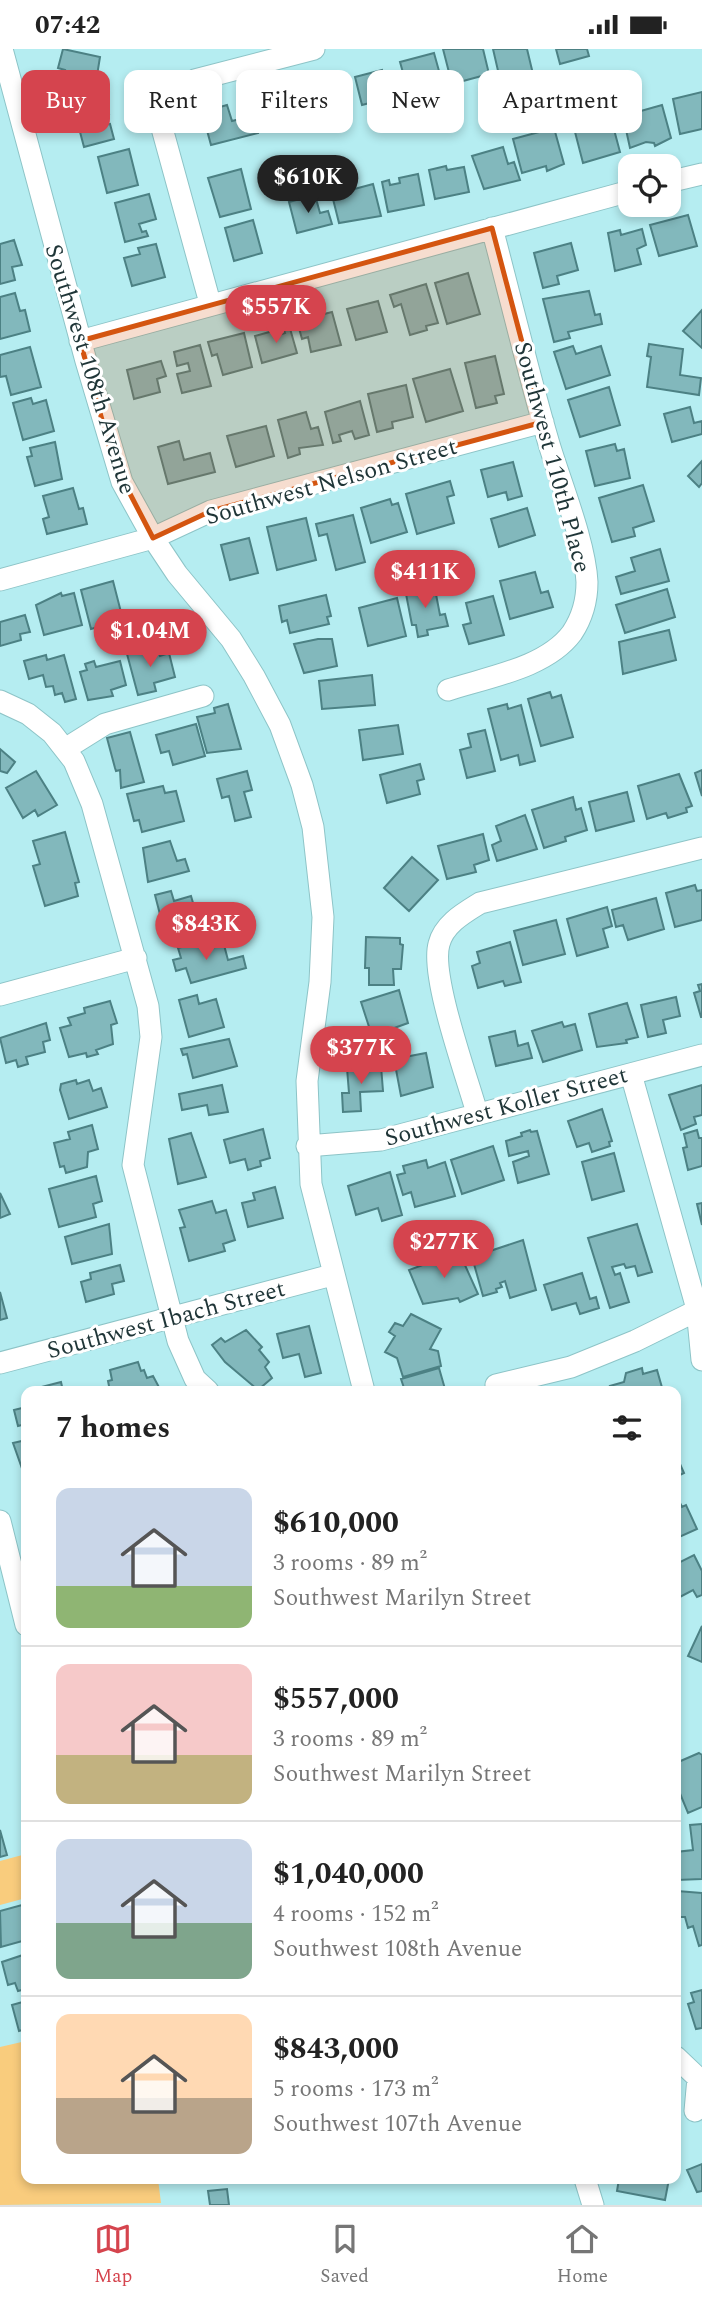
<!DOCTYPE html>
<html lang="en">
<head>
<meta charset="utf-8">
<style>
  body { margin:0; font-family:Spectral,serif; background:#f2f2f2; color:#222; height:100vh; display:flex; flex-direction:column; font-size:26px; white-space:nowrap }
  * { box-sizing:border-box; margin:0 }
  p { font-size:23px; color:#767676 }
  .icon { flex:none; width:38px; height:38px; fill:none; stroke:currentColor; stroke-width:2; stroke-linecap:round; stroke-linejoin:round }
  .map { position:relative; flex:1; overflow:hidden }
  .sheet { position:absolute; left:21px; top:1337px; width:660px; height:798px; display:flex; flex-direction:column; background:#fff; border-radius:14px; box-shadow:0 4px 10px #0003 }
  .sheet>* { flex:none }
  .banner { position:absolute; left:21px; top:21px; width:662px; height:63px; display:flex; gap:14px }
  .fabs { position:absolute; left:618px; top:105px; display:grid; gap:14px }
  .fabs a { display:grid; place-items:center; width:63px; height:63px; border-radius:14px; background:#fff; box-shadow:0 4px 10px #0003; font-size:35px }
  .price { position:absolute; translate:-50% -60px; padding:0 16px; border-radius:24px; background:#d5444e; color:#fff; font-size:23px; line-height:46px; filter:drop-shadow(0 2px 4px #0008) }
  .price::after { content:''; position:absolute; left:50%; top:42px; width:21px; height:16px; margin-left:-10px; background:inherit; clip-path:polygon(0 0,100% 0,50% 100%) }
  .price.active { background:#222; color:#fff }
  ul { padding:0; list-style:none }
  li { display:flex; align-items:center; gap:21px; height:175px; padding:0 35px }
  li+li { border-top:2px solid #e0e0e0 }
  li span { display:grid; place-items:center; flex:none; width:196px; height:140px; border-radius:14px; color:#555 }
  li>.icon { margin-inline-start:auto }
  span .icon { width:84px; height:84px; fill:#fffc; stroke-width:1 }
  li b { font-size:30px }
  h2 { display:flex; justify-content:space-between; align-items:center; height:84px; padding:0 35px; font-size:30px }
  .tag { padding:0 24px; border-radius:14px; background:#fff; box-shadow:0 4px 10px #0003; font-size:24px; line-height:63px }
  .tag.active { background:#d5444e; color:#fff }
  .status { display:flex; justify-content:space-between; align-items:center; height:49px; padding:0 35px; background:#fff; direction:ltr }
  .status svg { height:19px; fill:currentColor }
  .tab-bar { display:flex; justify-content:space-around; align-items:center; height:98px; border-top:2px solid #e0e0e0; background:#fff; font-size:19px; color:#767676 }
  .tab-bar a { display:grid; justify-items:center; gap:4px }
  .tab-bar .active { color:#d5444e }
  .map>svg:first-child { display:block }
  .green { fill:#f9cc7d }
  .building { fill:#82b8bc; stroke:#4c8184; stroke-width:2 }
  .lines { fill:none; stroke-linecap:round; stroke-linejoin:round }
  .minor-casing { stroke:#8dc4c7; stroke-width:23 }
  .minor { stroke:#fff; stroke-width:21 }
  .marked { fill:#d45510; fill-opacity:0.2; stroke:#d45510; stroke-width:5; stroke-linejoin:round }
  .labels { text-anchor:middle; stroke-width:6; stroke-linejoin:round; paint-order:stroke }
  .street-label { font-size:24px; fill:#1f3537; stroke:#fff }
</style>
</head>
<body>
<div class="status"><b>07:42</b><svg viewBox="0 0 49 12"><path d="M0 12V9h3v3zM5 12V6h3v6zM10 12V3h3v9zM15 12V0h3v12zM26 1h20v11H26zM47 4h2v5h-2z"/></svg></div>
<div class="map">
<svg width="702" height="2156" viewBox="0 0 702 2156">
  <rect width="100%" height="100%" fill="#b5edf1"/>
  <path class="green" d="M26 1805V1849L0 1856V1812Z
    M26 1992V2130H158L161 2154 0 2156V1998Z"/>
  <path class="building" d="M63 0 100 8 95 39 63 29 65 21 58 19Z
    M443 0H483L489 25 452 35Z
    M493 0H527L533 25 509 31 507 24 499 26Z
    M556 0H587L589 7 560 15Z
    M434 4 439 22 430 25 433 38 409 45 400 13Z
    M382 21 383 26 390 24 396 47 362 56 355 28Z
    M339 27 348 59 341 61 344 69 320 75 310 41 323 37 322 33Z
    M296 40 305 72 269 81 261 51Z
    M702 43V80L680 85 673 50Z
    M105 48 109 65 102 67 104 76 110 75 114 90 84 98 75 64 86 61 84 53Z
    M227 56 232 72 240 70 239 64 252 60 258 84 211 96 202 63Z
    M662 56 671 89 655 97 654 94 646 93 630 99 623 67Z
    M612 73 620 103 583 114 575 83Z
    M554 79 564 115 547 122 546 117 522 124 513 90Z
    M503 98 508 115 514 113 520 131 484 140 472 107Z
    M129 100 138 136 107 144 98 108Z
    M283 109 285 117 277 119 275 111Z
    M446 117 447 121 464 118 469 143 435 150 429 121Z
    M241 120 251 160 220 168 208 129Z
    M418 125 424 156 388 163 382 133 389 131 390 136 400 134 399 129Z
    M373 135 381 167 339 174 332 146Z
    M149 145 156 170 139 175 142 183 146 182 148 187 125 193 115 154Z
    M315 146 320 164 328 162 332 175 297 184 289 153Z
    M688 166 697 197 659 207 650 176Z
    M253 171 262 204 234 212 225 179Z
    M642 180 646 196 637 200 641 215 615 222 608 184 620 181 621 186Z
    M14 191 22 216 12 218 15 231 0 235V195Z
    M571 194 578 221 557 227 559 235 543 239 534 204Z
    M156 195 165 228 132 237 124 209 140 205 138 199Z
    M468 224 480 265 447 275 435 234Z
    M426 235 438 274 426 277 427 281 410 286 401 255 394 258 390 246Z
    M589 242 595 266 600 265 602 275 568 283 570 289 554 293 543 250Z
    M15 244 20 262 25 261 30 282 0 290V248Z
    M378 252 387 283 356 291 347 260Z
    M702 261V299L683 282Z
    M332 263 341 296 311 303 308 288 302 290 297 272Z
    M289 276 297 304 262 314 255 287 273 282 275 287 285 284 283 278Z
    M244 284 252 318 223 326 217 305 212 307 208 293Z
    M649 295 683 300 680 326 701 329 699 346 647 338 651 308 647 307Z
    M200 296 211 337 182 344 177 325 190 322 188 314 177 317 174 303Z
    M573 297 576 305 601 297 610 326 566 340 554 303Z
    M30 298 41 338 11 346 6 327 0 328V306Z
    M495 307 504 345 495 347 497 354 476 359 465 314Z
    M161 312 166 327 157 330 160 343 134 350 127 321Z
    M450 320 463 362 426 373 413 330Z
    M406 336 413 368 392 373 393 379 377 383 368 345Z
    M609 338 620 376 580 388 568 351Z
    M31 349 33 355 46 351 54 382 23 391 13 354Z
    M360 352 369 386 355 390 352 382 339 386 341 392 333 394 325 363Z
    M690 358 694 374 702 372V385L672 393 664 365Z
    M306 363 311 380 318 378 323 396 299 399 300 405 288 409 278 371Z
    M266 377 274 407 236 418 227 387Z
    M179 392 184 411 210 404 215 423 168 435 158 398Z
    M55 393 62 430 35 437 27 408 32 407 30 399Z
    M615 395 617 402 624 400 630 429 595 437 586 402Z
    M702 412V434L699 438 688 427Z
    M513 413 522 447 508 451 506 443 488 448 481 421Z
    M450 432 454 446 447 448 454 474 417 485 406 445Z
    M643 436 654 472 633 479 635 487 612 493 599 449Z
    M73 439 79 460 83 459 87 475 47 485 43 470 49 468 43 447Z
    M390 450 392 456 398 454 407 483 371 494 361 459Z
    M527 459 535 486 499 498 491 470Z
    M353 466 365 513 336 521 327 485 319 487 316 475Z
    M306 469 316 511 277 521 267 478Z
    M249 489 258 524 230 531 221 496Z
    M660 500 669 532 621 545 616 528 635 522 631 509Z
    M535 523 541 544 548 542 553 558 510 570 500 532Z
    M113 532 123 571 91 580 81 541Z
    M434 535 440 566 445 565 448 577 427 581 428 586 418 588 416 576H412L406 545Z
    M667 540 675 568 625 584 616 556Z
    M61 544 62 547 74 544 82 576 44 586 36 556Z
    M326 546 331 567 327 568 329 575 290 584 287 571 282 573 279 557Z
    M493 547 504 586 469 595 463 576 471 574 466 554Z
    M397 549 406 587 368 597 359 559Z
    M25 566 30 583 20 585 21 591 0 597V573Z
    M669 581 676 611 623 625 619 593Z
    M318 590H332L337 617 304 624 294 595Z
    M157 597 160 607 169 604 175 628 154 634 156 642 138 646 127 605Z
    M46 606 47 611 64 606 76 650 65 653 62 644 55 646 53 637 46 638 43 626 29 630 24 612Z
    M94 612 96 618 120 612 126 636 111 641 113 647 88 651 80 623 87 621 85 615Z
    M372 626 375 656 322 660 319 632Z
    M550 643 552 649 561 646 573 688 541 697 528 650Z
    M228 655 241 700 207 704 197 668 215 664 214 659Z
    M507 655 508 660 521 656 535 712 520 716 518 706 501 711 488 660Z
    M196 675 205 707 173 716 169 702 161 704 156 686Z
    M398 676 403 705 363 711 359 681Z
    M485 681 495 722 467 729 460 701 471 698 468 685Z
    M130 683 144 733 121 739 120 721 116 722 115 719 107 689Z
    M0 700 15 713 7 724 0 722Z
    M420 715 424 730 417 732 420 745 387 754 380 726Z
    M702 721V747L695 724Z
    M36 722 57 756 38 767 35 761 23 769 6 739Z
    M247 722 252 741 244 743 251 768 235 772 229 747 222 749 217 730Z
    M679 725 692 757 686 759 687 763 668 769 666 764 647 770 638 737Z
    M163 737 165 744 176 742 184 772 142 783 139 771 134 772 127 745Z
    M627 743 634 772 596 782 589 753Z
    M573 748 576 761 581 759 587 781 565 788 566 792 544 799 532 761Z
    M525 766 537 800 497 812 492 796 501 792 496 777Z
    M65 783 79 833 75 834 78 847 45 857 33 817 40 815 33 792Z
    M483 785 489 811 474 816 476 823 447 830 438 797Z
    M170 792 177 812 185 810 189 822 148 833 143 799Z
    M412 808 438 831 409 862 384 839Z
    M695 836 697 842 702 841V871L675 878 666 844Z
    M171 842 174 852 191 847 198 871 164 881 155 846Z
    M656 849 664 880 628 891 623 876 616 878 612 861Z
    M607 858 612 877 603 880 608 898 577 907 567 870Z
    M556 871 565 905 523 916 514 882Z
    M366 888 400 889V895L403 896 401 920H393L394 936H369V919H365Z
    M208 891 210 899 224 896 228 911 243 907 246 919 191 934 186 919 176 922 173 911 181 909 178 899Z
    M510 893 521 933 505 937 503 932 478 939 472 917 480 914 477 903Z
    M702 935V968H701L694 944 700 942 698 936Z
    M399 941 408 974 372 987 361 953Z
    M197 946 199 955 216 950 224 978 189 988 179 951Z
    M676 948 680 967 663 971 666 984 648 988 641 956Z
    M110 952 117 974 111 976 113 995 96 1001 98 1005 87 1008 86 1004 69 1008 60 979 71 976 68 969 85 964 84 959Z
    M627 954 638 988 626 991 627 994 597 998 589 965Z
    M562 973 564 978 575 975 582 1001 543 1013 532 982Z
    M46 974 50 991 43 993 45 1003 26 1008 28 1015 18 1018 16 1011 6 1014 0 989Z
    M515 982 518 997 528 994 532 1009 496 1017 489 988Z
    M229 990 237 1017 193 1029 187 1005 183 1006 181 1000Z
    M426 1004 433 1038 401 1047 394 1010Z
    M381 1017 383 1042 360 1043 361 1062 343 1063 342 1044H349L347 1019Z
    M76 1031 77 1035 89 1031 93 1042 101 1039 107 1058 69 1070 60 1041 61 1035Z
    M222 1036 228 1063 209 1066 207 1056 182 1061 179 1045Z
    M702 1036V1066L694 1068 696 1075 681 1081 669 1046Z
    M602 1060 612 1092 609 1093 610 1097 592 1103 589 1094 577 1098 568 1072Z
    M92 1076 98 1100 88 1103 87 1118 66 1124 64 1117 60 1118 54 1094 70 1090 68 1083Z
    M263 1080 270 1109 260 1112 261 1117 248 1121 245 1110 230 1114 224 1091Z
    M530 1081 531 1083 537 1082 549 1125 518 1134 513 1113 529 1107 528 1102 509 1107 506 1092 522 1087 521 1084Z
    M697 1081 699 1089H702V1117L688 1121 683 1099 687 1098 684 1085Z
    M191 1084 206 1128 178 1135 169 1090Z
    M493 1097 504 1131 462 1145 451 1111Z
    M614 1104 624 1142 592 1151 582 1113Z
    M426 1111 428 1119 445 1113 455 1147 415 1158 411 1143 403 1146 397 1126 405 1124 403 1117Z
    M390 1123 402 1166 382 1172 378 1159 356 1166 348 1137Z
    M96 1127 102 1152 93 1155 96 1168 59 1178 49 1140Z
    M275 1138 283 1169 248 1178 242 1154 255 1151 253 1144Z
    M0 1144 10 1165 0 1169Z
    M212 1152 216 1164 226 1161 235 1191 223 1195 225 1202 189 1212 180 1179 185 1178 179 1161Z
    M702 1154V1176L697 1155Z
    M109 1175 112 1205 72 1215 65 1188Z
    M637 1175 652 1223 638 1227 635 1217 626 1219 624 1215 612 1218 615 1226 620 1224 629 1253 610 1259 588 1189Z
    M523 1191 536 1241 510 1249 505 1232 500 1234 502 1238 496 1240 497 1243 483 1247 472 1208Z
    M463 1201 468 1212 464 1214 478 1245 460 1253 458 1249 423 1255 409 1221Z
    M120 1216 124 1232 112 1235 114 1245 86 1253 81 1233 91 1230 90 1224Z
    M582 1224 590 1250 596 1248 599 1259 580 1265 576 1254 552 1261 544 1236Z
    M0 1243 7 1269 0 1271Z
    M411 1265 441 1280 430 1300 438 1302 441 1317 403 1328 397 1309 385 1303 395 1287 389 1283 395 1274 403 1277Z
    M309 1277 321 1324 305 1328 299 1305 283 1309 277 1285Z
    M246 1281 262 1298 259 1301 269 1313 265 1318 272 1329 258 1341 225 1313 212 1296 221 1289 225 1293Z
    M138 1313 141 1322 144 1321 147 1329 153 1327 161 1342H110L108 1332 112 1331 110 1321Z
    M439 1319 445 1340 405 1342 401 1330Z
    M642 1319 643 1325 657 1321 663 1342H612L610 1337 624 1333 626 1324Z
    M61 1333 63 1342H26Z
    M26 1358V1375L18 1377 14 1361Z
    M26 1391V1424L24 1425 13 1394Z
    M676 1406 684 1424 676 1428Z
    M677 1448 682 1458 686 1456 697 1480 677 1489Z
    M694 1506 702 1522V1546L697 1548 693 1541 676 1550V1515Z
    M702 1577V1613L688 1607Z
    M699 1704 702 1706V1758L688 1764 679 1742 676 1744V1714Z
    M702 1775V1830L677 1831 676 1803 693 1801 690 1776Z
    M0 1781 7 1806 0 1808Z
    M677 1842 702 1844V1896L699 1897 693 1877 688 1879 685 1868H676Z
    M22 1856 26 1891 1 1898 0 1862Z
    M26 1905V1940L18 1942 15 1934 8 1936 2 1913Z
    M702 1941V1979L696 1980 688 1955 694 1953 691 1944Z
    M26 1952V1980L19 1982 12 1956Z
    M702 2115V2142L697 2143 687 2121Z
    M619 2130H669L665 2151 617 2142Z
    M227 2140 229 2156H210L208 2142Z"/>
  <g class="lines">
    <defs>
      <path id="minor" d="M2 0 86 312 122 433 153 489 177 525 231 590 254 627 280 676 302 736 313 778 323 868 320 933 307 1032 311 1135 364 1342
        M668 133 702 125
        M210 254 160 72 158 49 195 31 314 0
        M80 292 630 142
        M0 531 153 489 211 462 543 373
        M448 641C488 628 546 619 572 584 582 569 587 551 587 533 585 493 561 435 549 395 528 323 511 251 492 179
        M0 652 28 665 52 684 74 712 92 755 148 957 151 988 133 1116 178 1292 195 1330 208 1342
        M65 700 105 675 203 647
        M0 946 136 909
        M631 1025 697 1260 702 1311
        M477 1064C467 1028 430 927 439 895 444 875 464 864 480 854L702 799
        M307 1097 381 1091 702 1006
        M0 1314 332 1226
        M498 1342 496 1336 571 1318 635 1292 702 1259
        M0 1472 26 1576
        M676 2008 698 2029 695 2062
        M585 2130 593 2156"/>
    </defs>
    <use href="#minor" class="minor-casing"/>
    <use href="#minor" class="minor"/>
  </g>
  <path class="marked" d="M492 179 543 373 211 462 153 489 114 414 80 292Z"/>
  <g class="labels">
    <g class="street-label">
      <text transform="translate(91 320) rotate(73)" y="8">Southwest 108th Avenue</text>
      <text transform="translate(553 408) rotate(75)" y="8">Southwest 110th Place</text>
      <text transform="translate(331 432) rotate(-16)" y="8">Southwest Nelson Street</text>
      <text transform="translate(506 1057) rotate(-15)" y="8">Southwest Koller Street</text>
      <text transform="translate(166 1270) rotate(-15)" y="8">Southwest Ibach Street</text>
    </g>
  </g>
</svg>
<div class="fabs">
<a><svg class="icon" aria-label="locate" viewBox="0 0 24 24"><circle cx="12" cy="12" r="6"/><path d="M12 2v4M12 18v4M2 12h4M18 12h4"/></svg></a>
</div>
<b class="price active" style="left:308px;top:166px">$610K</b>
<b class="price" style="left:276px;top:296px">$557K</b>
<b class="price" style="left:425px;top:561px">$411K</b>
<b class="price" style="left:150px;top:620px">$1.04M</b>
<b class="price" style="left:206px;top:913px">$843K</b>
<b class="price" style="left:361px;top:1037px">$377K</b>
<b class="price" style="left:444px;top:1231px">$277K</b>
<div class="banner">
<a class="tag active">Buy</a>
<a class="tag">Rent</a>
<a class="tag">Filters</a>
<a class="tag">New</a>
<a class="tag">Apartment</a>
</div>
<section class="sheet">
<h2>7 homes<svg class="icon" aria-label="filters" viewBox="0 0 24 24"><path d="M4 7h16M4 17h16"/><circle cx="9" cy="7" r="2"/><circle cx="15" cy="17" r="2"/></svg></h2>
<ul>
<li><span style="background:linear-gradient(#c9d6e8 70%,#8fb573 0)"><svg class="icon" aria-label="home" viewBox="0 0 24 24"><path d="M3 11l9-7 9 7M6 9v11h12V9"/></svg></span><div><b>$610,000</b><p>3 rooms · 89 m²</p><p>Southwest Marilyn Street</p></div></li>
<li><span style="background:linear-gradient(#f6c9c9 65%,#c2b280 0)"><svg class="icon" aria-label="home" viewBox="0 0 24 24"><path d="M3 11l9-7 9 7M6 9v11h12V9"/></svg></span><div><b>$557,000</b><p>3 rooms · 89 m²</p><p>Southwest Marilyn Street</p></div></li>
<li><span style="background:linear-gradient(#c9d6e8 60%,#7fa58c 0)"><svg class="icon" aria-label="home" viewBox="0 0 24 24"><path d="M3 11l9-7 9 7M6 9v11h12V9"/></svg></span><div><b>$1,040,000</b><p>4 rooms · 152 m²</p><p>Southwest 108th Avenue</p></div></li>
<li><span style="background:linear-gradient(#ffd9b3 60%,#b9a48a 0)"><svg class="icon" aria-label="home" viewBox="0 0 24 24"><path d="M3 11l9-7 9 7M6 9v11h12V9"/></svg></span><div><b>$843,000</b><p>5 rooms · 173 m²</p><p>Southwest 107th Avenue</p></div></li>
</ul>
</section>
</div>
<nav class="tab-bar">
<a class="active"><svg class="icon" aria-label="map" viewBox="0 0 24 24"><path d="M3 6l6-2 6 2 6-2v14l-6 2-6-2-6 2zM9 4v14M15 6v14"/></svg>Map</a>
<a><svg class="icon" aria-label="saved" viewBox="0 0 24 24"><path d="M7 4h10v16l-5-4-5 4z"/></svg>Saved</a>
<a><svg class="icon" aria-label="home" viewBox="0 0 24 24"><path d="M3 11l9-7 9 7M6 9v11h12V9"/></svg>Home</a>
</nav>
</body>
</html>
